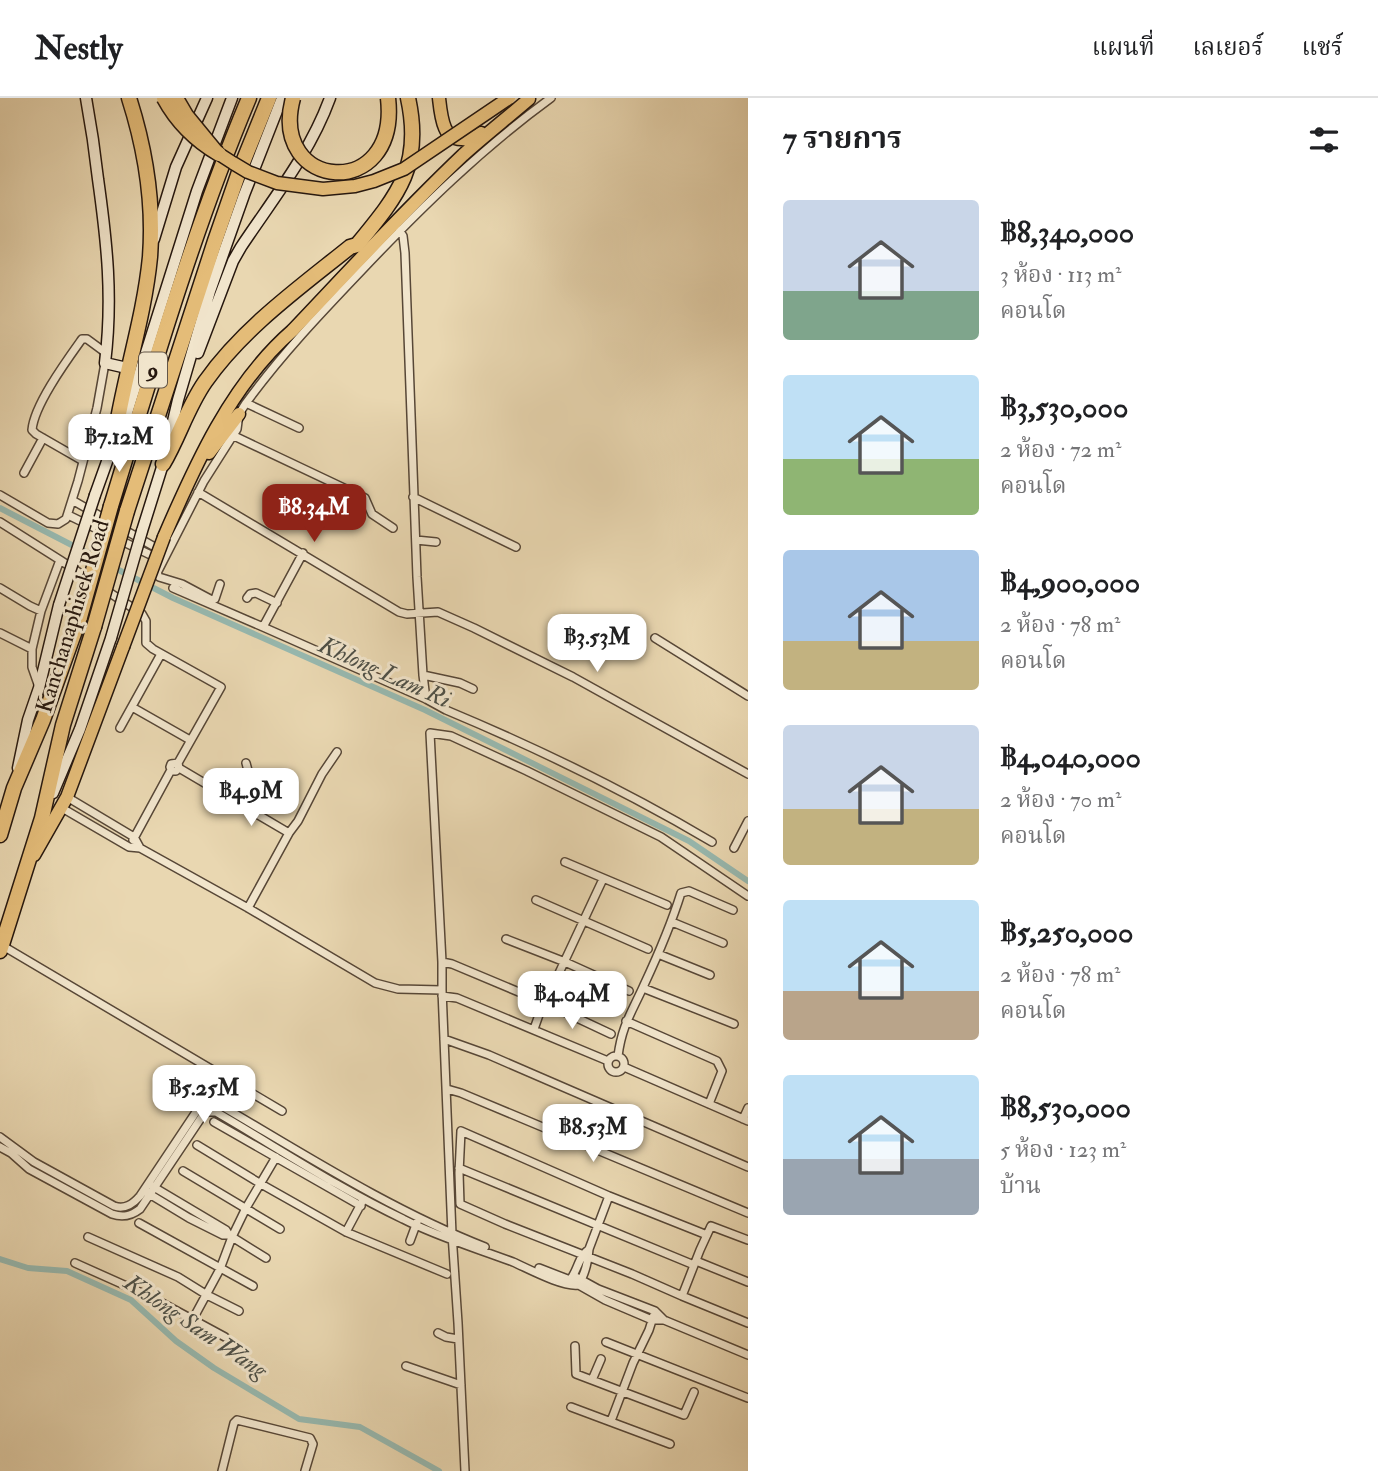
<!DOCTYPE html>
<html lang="th">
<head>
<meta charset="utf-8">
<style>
  body { margin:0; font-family:"IM FELL Double Pica","Noto Serif Thai",serif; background:#f6f6f6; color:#202124; height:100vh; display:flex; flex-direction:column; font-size:26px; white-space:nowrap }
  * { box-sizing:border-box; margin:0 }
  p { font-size:23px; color:#757577 }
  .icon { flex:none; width:38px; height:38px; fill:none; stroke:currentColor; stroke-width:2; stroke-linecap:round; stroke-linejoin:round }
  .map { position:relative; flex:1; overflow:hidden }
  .drawer { display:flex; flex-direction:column; background:#fff; width:630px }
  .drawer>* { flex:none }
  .price { position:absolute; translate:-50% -60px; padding:0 16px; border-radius:14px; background:#fff; color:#222; font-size:23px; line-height:46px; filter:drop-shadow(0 2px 4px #0008) }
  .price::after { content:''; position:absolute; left:50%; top:42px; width:21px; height:16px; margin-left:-10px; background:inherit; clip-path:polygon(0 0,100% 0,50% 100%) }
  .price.selected { background:#8f2418; color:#fff }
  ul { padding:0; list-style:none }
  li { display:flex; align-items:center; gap:21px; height:175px; padding:0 35px }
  li span { display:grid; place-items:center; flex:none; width:196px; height:140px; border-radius:7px; color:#555 }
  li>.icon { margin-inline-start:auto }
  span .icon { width:84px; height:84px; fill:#fffc; stroke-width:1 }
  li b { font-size:30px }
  h2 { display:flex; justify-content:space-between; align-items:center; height:84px; padding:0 35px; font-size:30px }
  header { display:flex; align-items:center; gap:42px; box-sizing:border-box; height:98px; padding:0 35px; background:#fff; border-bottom:2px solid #e0e0e0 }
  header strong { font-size:33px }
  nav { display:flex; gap:38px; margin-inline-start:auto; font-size:24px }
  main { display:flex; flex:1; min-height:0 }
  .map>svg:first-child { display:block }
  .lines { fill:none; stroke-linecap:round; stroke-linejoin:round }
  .canal { stroke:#97b9b0; stroke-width:6 }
  .street-casing { stroke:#574737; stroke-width:10 }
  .secondary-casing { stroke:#26170e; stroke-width:13 }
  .primary-casing { stroke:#26170e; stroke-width:15 }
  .highway-casing { stroke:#26170e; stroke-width:17 }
  .street { stroke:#f1e5cc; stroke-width:7 }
  .secondary { stroke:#f1e5cc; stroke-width:10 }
  .primary { stroke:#e4bc78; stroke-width:12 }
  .highway { stroke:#e4bc78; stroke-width:14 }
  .secondary-bridge-casing { stroke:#26170e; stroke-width:13; stroke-linecap:butt }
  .primary-bridge-casing { stroke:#26170e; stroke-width:15; stroke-linecap:butt }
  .highway-bridge-casing { stroke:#26170e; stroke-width:17; stroke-linecap:butt }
  .secondary-bridge { stroke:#f1e5cc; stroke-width:10 }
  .primary-bridge { stroke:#e4bc78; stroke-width:12 }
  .highway-bridge { stroke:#e4bc78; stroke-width:14 }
  .labels { text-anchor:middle; stroke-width:6; stroke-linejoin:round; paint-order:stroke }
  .shield { fill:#f1e5cc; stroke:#635547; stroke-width:2 }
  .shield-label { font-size:21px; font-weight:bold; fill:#26170e }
  .street-label { font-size:23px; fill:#26170e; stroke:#f1e5cc }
  .water-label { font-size:24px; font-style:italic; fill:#4e5047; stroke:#f1e5cc }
</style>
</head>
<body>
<header>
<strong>Nestly</strong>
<nav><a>แผนที่</a><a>เลเยอร์</a><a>แชร์</a></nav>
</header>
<main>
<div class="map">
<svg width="748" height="1373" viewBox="0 0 748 1373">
  <rect width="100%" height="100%" fill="#e9d7b1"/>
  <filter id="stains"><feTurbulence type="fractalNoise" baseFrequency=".00286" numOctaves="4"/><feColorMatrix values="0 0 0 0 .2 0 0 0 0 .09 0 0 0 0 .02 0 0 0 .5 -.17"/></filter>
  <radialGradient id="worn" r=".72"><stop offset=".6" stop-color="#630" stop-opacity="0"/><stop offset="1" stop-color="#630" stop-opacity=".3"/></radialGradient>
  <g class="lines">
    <path class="canal" d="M0 410 95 459
      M111 468 173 500 425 612 689 743 748 783
      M0 1161 28 1170 67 1173 131 1202 176 1243 214 1270 299 1321 360 1329 439 1373"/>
    <defs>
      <path id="street" d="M399 132 403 138 405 155 417 479 423 577 426 601
        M246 305 299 330
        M75 325 91 334
        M232 337 365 400 372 416 393 430
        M83 363 36 336 32 332C34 307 67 262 82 241H87L106 255
        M24 375 43 340
        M198 394 399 514 407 516 438 514 474 530 573 579 748 676
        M0 397 48 425 58 426 66 421 78 383 97 310 105 265
        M413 399 516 449
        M72 402 160 452
        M68 417 159 461
        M0 424 60 462
        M416 442 436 444
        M220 486 215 501 212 502 182 486 159 479 157 475 204 383 237 331 239 316 246 305C281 257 321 215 362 172 421 110 481 51 551 0
        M0 490 30 508 41 513
        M173 490 263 529 303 455
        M247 500 250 496 256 495 277 505
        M263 529 426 601 446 612C537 650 626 693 712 744
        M0 535 32 551
        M655 540 748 598
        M423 577 460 585 473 591
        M39 589 32 569V551L41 513 60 462 142 516 146 523V545L153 551 221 589 178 665 179 670 176 673H172L170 669 171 666 178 665
        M132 609 190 642
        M120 630 161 556
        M179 670 289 735 248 810
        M67 699 134 739 140 750
        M237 705 250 680 246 665
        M62 710 129 749 140 750 248 810 375 885 398 891 442 892
        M289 735 298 723 322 676 337 654
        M133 742 171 672
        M734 750 748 723
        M565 764 667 807
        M536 802 648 851
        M672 824 723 845
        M506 841 565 864 629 893
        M3 848 282 1013
        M658 856 710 877
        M442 864 452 866 545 905 611 936
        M643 890 734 926
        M442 898 457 900 608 963
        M626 923 717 963 722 973 709 1006
        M534 931 540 914 541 908 545 905 603 781
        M444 941 489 957 748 1069
        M608 966a8 8 0 1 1 16 0a8 8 0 1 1-16 0Z
        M618 958C622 927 632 914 644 887 658 857 671 827 681 795L689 793 733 812
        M624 969 748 1023
        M447 991 461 995 748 1115
        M743 1021 748 1010
        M214 1024 361 1108
        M0 1039 34 1064 114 1108C125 1112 133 1106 140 1098L198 1011C206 1004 210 1004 220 1007 307 1058 391 1112 485 1149
        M197 1047 261 1086 346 1134 447 1176
        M0 1049 11 1055 29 1071 112 1116C123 1120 131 1118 140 1111L203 1017 207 1014H216C278 1050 338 1090 403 1121 438 1139 476 1150 513 1164 529 1171 562 1189 578 1187 585 1177 588 1163 589 1151L609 1098
        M459 1070 694 1167
        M183 1073 280 1131
        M152 1088 226 1132 229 1137 266 1160
        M146 1094 189 1120 223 1137H229
        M139 1125 253 1188
        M346 1134 362 1104
        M707 1137 609 1098 461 1033 459 1075 460 1106 505 1126 632 1176 682 1198 748 1225
        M88 1139 178 1179 207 1197 239 1213
        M410 1143 417 1124
        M696 1163 748 1184
        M75 1165 151 1199 225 1239
        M539 1170 570 1182C578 1172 578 1159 589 1151
        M578 1180 598 1191 655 1213 664 1222
        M575 1185 605 1202 652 1222H664L748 1257
        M682 1198 700 1152 711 1128 748 1142
        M193 1221 220 1171 232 1139 246 1110 276 1059
        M438 1235 446 1239 458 1241
        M606 1244 748 1300
        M575 1248 576 1276 684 1317 694 1294
        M406 1268 461 1287
        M592 1282 601 1261
        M571 1309 670 1346
        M611 1323 633 1265 649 1232 655 1213
        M222 1373 234 1325 237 1322 310 1340 313 1346 305 1373
        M465 1373 458 1225 452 1136 442 892V864L430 635 451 638 527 673 661 739 748 798"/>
      <path id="secondary" d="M86 0C91 27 95 54 98 81 107 145 113 200 105 265L127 270
        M154 141 176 69 207 0
        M198 255 233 163 241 149C273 101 310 55 330 0
        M95 397 114 344 126 318 197 93 232 0
        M142 433 163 366 178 302 210 193 244 97 282 0
        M18 670 28 622 39 590 59 507
        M53 695 80 631 111 540"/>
      <path id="primary" d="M439 0C440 9 441 21 445 30 451 45 471 43 481 35
        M209 355 239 316
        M164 439C195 367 231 286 292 233 348 174 404 113 463 57 484 38 507 20 529 1
        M34 757 67 699 123 549"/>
      <path id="highway" d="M114 344C123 282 144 221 150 159 154 106 145 50 129 0
        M163 366C179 339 187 310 205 284 243 230 299 190 350 149L357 147C398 97 423 68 408 0
        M111 408C153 271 193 133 249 0
        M127 413 215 143 239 74 269 0
        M0 737 14 690 43 622 80 519
        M0 853 42 720 63 627 94 529"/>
    </defs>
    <use href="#street" class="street-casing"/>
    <use href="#secondary" class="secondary-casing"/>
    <use href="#primary" class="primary-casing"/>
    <use href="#highway" class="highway-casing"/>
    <use href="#street" class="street"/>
    <use href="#secondary" class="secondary"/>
    <use href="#primary" class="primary"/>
    <use href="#highway" class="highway"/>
    <defs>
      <path id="secondary-bridge" d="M59 507 95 397
        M111 540 142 433"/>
      <path id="primary-bridge" d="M177 0 187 17 219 56 233 65 248 74 277 85 323 91 355 88 374 83 404 71 509 0
        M123 549 164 439"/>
      <path id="highway-bridge" d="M164 0C177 24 195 42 219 56
        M293 0C268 93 400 105 388 0
        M80 519 111 408
        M94 529 127 413"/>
    </defs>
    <use href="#secondary-bridge" class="secondary-bridge-casing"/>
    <use href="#primary-bridge" class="primary-bridge-casing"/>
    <use href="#highway-bridge" class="highway-bridge-casing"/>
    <use href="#secondary-bridge" class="secondary-bridge"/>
    <use href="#primary-bridge" class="primary-bridge"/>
    <use href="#highway-bridge" class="highway-bridge"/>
  </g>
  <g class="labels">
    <rect class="shield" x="139" y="254.5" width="28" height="35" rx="5"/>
    <g class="shield-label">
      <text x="153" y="279">9</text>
    </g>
    <g class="street-label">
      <text transform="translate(72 518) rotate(-73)" y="8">Kanchanaphisek Road</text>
    </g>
    <g class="water-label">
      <text transform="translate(385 574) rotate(24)" y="8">Khlong Lam Ri</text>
      <text transform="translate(196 1228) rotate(34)" y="8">Khlong Sam Wang</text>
    </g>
  </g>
  <rect width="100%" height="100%" filter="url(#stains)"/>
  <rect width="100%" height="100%" fill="url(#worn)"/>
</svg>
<b class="price" style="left:119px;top:376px">฿7.12M</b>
<b class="price selected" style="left:314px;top:446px">฿8.34M</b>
<b class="price" style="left:597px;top:576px">฿3.53M</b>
<b class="price" style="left:251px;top:730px">฿4.9M</b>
<b class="price" style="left:572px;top:933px">฿4.04M</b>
<b class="price" style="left:204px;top:1027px">฿5.25M</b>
<b class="price" style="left:593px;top:1066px">฿8.53M</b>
</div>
<section class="drawer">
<h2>7 รายการ<svg class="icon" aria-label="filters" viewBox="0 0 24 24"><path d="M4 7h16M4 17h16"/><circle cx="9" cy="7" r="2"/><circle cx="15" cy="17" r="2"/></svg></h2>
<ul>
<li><span style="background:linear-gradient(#c9d6e8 65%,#7fa58c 0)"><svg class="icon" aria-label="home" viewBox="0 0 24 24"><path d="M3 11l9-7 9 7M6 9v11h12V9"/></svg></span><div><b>฿8,340,000</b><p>3 ห้อง · 113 m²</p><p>คอนโด</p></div></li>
<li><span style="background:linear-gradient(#bfe0f5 60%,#8fb573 0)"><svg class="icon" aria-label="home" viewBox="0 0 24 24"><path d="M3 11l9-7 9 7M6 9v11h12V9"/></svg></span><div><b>฿3,530,000</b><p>2 ห้อง · 72 m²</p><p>คอนโด</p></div></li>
<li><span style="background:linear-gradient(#a9c7e8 65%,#c2b280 0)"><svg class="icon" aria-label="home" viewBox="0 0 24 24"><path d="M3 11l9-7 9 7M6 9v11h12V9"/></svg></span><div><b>฿4,900,000</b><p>2 ห้อง · 78 m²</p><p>คอนโด</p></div></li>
<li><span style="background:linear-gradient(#c9d6e8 60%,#c2b280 0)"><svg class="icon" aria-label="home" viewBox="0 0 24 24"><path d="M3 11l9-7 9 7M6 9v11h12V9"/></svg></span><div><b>฿4,040,000</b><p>2 ห้อง · 70 m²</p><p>คอนโด</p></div></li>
<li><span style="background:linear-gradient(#bfe0f5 65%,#b9a48a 0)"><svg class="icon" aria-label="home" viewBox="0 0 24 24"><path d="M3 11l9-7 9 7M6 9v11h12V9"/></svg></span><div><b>฿5,250,000</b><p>2 ห้อง · 78 m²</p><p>คอนโด</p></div></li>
<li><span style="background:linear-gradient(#bfe0f5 60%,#9aa5b1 0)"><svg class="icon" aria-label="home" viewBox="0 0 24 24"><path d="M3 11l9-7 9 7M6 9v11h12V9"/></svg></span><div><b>฿8,530,000</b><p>5 ห้อง · 123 m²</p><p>บ้าน</p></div></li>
</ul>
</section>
</main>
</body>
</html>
